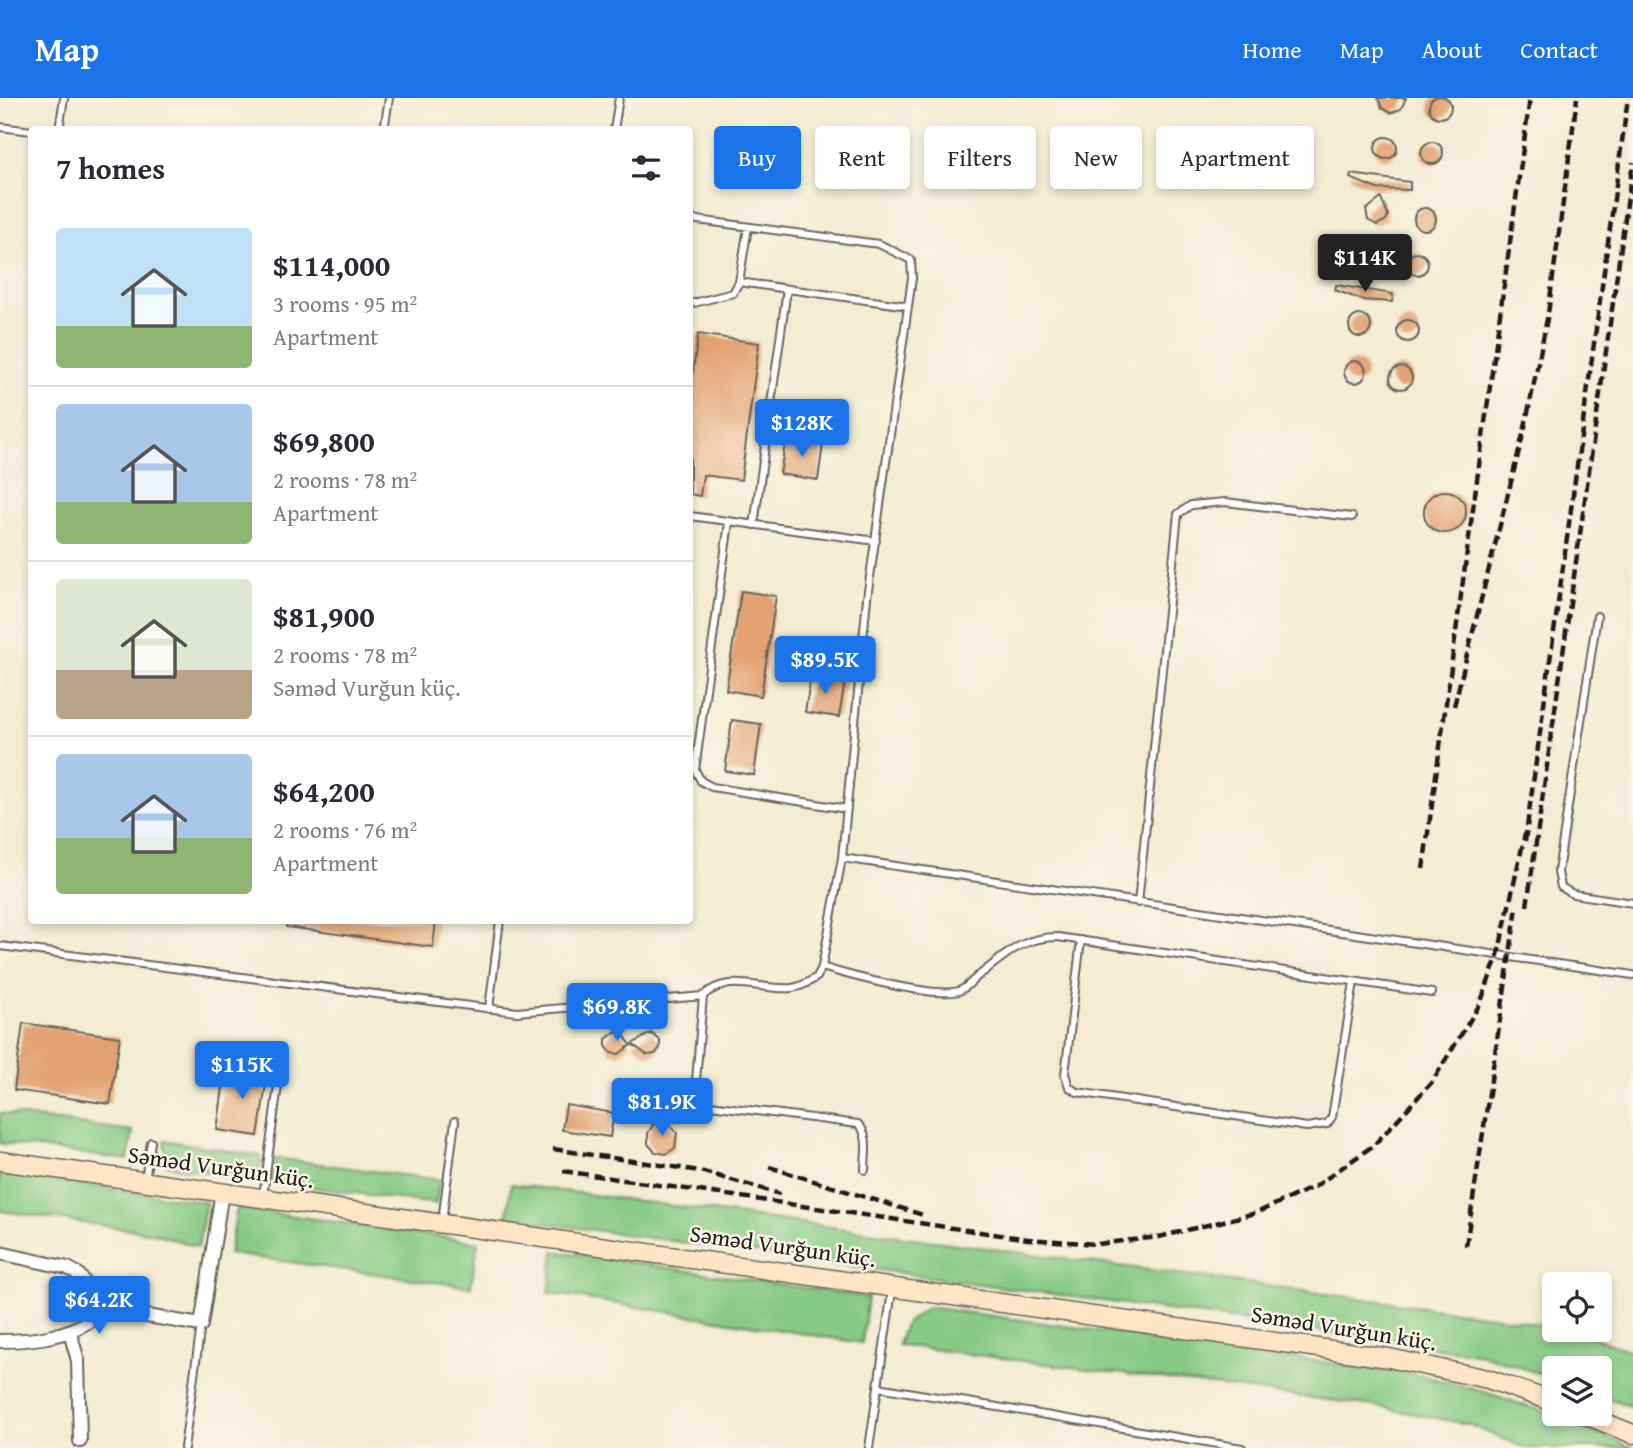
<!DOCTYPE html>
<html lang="en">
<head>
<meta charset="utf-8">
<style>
  body { margin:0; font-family:"Gentium Book Plus",serif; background:#f2f2f3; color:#2b2b33; height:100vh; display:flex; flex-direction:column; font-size:26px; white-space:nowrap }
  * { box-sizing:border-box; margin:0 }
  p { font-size:23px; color:#7c7c81 }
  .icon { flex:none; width:38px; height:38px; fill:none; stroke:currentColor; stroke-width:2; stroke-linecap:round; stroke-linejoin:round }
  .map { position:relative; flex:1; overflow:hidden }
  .details { position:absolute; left:28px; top:28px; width:665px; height:798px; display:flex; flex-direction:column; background:#fff; border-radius:7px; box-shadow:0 4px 10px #0003 }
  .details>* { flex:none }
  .top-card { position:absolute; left:714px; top:28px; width:665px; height:63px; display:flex; gap:14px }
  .controls { position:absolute; left:1542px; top:1174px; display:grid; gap:14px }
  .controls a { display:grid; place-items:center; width:70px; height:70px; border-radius:7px; background:#fff; box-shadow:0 4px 10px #0003; font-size:35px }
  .price { position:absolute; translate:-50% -60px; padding:0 16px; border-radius:7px; background:#1a73e8; color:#fff; font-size:23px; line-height:46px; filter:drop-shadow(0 2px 4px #0008) }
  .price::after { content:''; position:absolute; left:50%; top:42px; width:21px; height:16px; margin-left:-10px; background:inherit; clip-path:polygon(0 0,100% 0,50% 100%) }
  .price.current { background:#222; color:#fff }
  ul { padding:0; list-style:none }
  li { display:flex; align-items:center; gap:21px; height:175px; padding:0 28px }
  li+li { border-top:2px solid #e1e1e2 }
  li span { display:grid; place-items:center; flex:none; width:196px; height:140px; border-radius:7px; color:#555 }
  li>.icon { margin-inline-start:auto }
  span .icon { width:84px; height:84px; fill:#fffc; stroke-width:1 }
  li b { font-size:30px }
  h2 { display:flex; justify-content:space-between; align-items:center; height:84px; padding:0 28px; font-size:30px }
  .chip { padding:0 24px; border-radius:7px; background:#fff; box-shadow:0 4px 10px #0003; font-size:24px; line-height:63px }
  .chip.current { background:#1a73e8; color:#fff }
  header { display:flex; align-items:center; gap:42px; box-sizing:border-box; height:98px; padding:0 35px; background:#1a73e8; color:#fff }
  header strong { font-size:33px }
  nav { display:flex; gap:38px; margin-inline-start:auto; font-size:24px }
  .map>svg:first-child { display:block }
  .grass { fill:#86ca84; stroke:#517350; stroke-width:2 }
  .building { fill:#e3a272 }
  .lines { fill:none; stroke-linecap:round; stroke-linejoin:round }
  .lane-casing { stroke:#67655c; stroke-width:10 }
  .street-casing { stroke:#67655c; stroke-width:16 }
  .secondary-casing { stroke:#67655c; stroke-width:21 }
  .lane { stroke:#fff; stroke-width:6 }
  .street { stroke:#fff; stroke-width:12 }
  .secondary { stroke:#fee5c5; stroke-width:18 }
  .rail { stroke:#1c1c1c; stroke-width:4.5; stroke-dasharray:10 5; stroke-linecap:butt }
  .labels { text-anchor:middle; stroke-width:5; stroke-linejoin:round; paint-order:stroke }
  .street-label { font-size:23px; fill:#1c1c1c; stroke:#fcf5e5 }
</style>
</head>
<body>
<header>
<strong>Map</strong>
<nav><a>Home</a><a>Map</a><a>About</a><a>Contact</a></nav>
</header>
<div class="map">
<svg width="1633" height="1350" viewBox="0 0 1633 1350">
  <rect width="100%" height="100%" fill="#fcf5e5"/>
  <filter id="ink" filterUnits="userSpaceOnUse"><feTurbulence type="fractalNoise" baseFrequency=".0143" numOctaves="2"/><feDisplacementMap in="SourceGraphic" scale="14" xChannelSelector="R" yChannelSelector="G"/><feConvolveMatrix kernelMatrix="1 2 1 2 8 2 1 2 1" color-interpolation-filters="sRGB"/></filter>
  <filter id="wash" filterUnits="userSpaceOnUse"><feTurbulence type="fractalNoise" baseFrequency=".00686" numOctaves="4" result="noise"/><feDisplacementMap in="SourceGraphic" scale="28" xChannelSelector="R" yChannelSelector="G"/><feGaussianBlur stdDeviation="1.57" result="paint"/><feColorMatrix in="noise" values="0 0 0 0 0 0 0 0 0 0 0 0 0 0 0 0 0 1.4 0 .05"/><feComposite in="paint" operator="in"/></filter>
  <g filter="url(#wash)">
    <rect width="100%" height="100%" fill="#f3ecd3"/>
    <path class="grass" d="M0 1015 133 1033 128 1062 0 1045Z
      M164 1042 261 1058 259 1082 167 1068Z
      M276 1060 440 1082 436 1106 272 1084Z
      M0 1075 206 1104 198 1149 154 1135 0 1113Z
      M511 1086 1506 1220 1554 1229V1232L1581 1235 1633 1254V1309L1600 1297V1270H1554V1281L1482 1256 507 1120Z
      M237 1110 478 1144 471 1189 229 1156Z
      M554 1153 868 1199 862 1245 549 1195Z
      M928 1209 1424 1278 1491 1296 1557 1318 1633 1350H1526L1467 1326 1374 1308 898 1247 905 1226Z"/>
    <g id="blocks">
      <path class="building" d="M1429 9a11 11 0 1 1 22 0a11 11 0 1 1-22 0Z
        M1378 0H1406L1401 11 1391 15 1382 10Z
        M1375 50a11 11 0 1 1 22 0a11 11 0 1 1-22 0Z
        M1421 55a11 11 0 1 1 22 0a11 11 0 1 1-22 0Z
        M1351 76 1410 84V92L1377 91 1350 80Z
        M1381 100 1388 117 1386 122 1377 127 1368 122 1366 112Z
        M1414 121a11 11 0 1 1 22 0a11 11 0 1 1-22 0Z
        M1360 161a11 11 0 1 1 22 0a11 11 0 1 1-22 0Z
        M1406 166a11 11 0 1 1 22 0a11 11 0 1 1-22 0Z
        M1336 187 1393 196 1392 204 1362 202 1335 192Z
        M1349 228a11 11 0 1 1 22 0a11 11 0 1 1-22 0Z
        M1397 233a11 11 0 1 1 22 0a11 11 0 1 1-22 0Z
        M698 236 759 245 741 382 703 377 700 398 690 396V296Z
        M1344 274a11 11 0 1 1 22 0a11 11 0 1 1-22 0Z
        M1390 280a11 11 0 1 1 22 0a11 11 0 1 1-22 0Z
        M786 340 823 346 818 382 780 376Z
        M1424 414a21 21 0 1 1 42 0a21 21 0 1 1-42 0Z
        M741 493 776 498 761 598 726 592Z
        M811 578 845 583 839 619 805 614Z
        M732 622 761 626 754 677 725 673Z
        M287 822H436L433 849 286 829Z
        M23 925 120 939 110 1006 14 992Z
        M615 934 622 935 631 947 619 956 611 955 606 948V941Z
        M651 935 660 942V950L655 956 647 957 632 946Z
        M226 968 268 974 258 1038 217 1032Z
        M643 988 654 990 661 998V1008L653 1022 639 1017 632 1009V998Z
        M566 1007 614 1015 610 1039 562 1032Z
        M656 1022 670 1027 677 1035 675 1050 666 1056 655 1054 648 1046V1035Z"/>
    </g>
  </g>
  <g filter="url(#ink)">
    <use href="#blocks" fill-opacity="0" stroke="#67655c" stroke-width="2"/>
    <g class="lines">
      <defs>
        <path id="lane" d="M0 29 32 33
          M59 32 64 0
          M384 32 389 0
          M614 32 619 0
          M690 121 879 146 911 162 912 180 867 500 842 760
          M739 184 908 208
          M690 206 733 195 739 184 748 129
          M690 418 876 443
          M729 424 695 672 701 683 712 689 847 711
          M754 427 787 191
          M1597 518 1558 774 1561 789 1573 796 1633 805
          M1138 805 1178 416 1191 407 1225 404 1352 419
          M1081 842 1065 976 1069 989 1077 994 1307 1029 1327 1026 1332 1019 1354 884
          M0 848 517 914 703 898
          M822 869C847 877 940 902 961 892 967 889 973 882 978 878 1006 857 1021 839 1058 839L1432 895
          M489 911 500 822
          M865 1072C865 1057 870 1036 858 1026L710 1007 702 1005 695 995 703 898C728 874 761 893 792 890 801 889 809 884 817 879L822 869 842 760 1633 877
          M145 1081 151 1044
          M263 1098 279 980
          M442 1123 455 1023
          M878 1289 1242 1350
          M184 1350 201 1227
          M869 1350 892 1193"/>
        <path id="street" d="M0 1155 68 1170 78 1176 105 1211
          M70 1234 78 1263 80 1343
          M0 1243C39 1243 75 1238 105 1211L201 1227 222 1094"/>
        <path id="secondary" d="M0 1063 1389 1260 1488 1281 1554 1304
          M1583 1316 1633 1336"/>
      </defs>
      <use href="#lane" class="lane-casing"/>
      <use href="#street" class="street-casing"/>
      <use href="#secondary" class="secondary-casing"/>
      <use href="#lane" class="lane"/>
      <use href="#street" class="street"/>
      <use href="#secondary" class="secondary"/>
      <path class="rail" d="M1454 608 1525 329 1548 216 1577 0
        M1525 743 1628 0
        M1423 771 1530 0
        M1527 808 1633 64
        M553 1051 700 1073 780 1096
        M769 1069 923 1117
        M563 1073 1028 1141 1097 1146 1159 1139 1256 1115 1316 1088 1374 1047 1432 984 1480 906 1498 857 1525 736
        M1466 1148 1517 809"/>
    </g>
  </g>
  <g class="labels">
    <g class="street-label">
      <text transform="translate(221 1069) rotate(8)" y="8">Səməd Vurğun küç.</text>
      <text transform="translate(783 1148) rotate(8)" y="8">Səməd Vurğun küç.</text>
      <text transform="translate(1344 1230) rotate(9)" y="8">Səməd Vurğun küç.</text>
    </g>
  </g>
</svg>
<div class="controls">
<a><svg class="icon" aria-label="locate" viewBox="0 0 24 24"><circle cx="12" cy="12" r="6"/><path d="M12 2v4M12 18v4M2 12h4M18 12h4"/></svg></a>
<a><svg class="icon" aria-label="layers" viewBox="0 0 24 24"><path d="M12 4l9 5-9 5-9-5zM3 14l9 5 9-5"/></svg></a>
</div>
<b class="price current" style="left:1365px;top:196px">$114K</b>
<b class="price" style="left:802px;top:361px">$128K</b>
<b class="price" style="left:825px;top:598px">$89.5K</b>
<b class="price" style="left:617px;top:945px">$69.8K</b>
<b class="price" style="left:242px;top:1003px">$115K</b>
<b class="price" style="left:662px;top:1040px">$81.9K</b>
<b class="price" style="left:99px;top:1238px">$64.2K</b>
<div class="top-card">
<a class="chip current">Buy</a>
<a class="chip">Rent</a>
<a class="chip">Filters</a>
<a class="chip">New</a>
<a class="chip">Apartment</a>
</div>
<section class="details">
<h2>7 homes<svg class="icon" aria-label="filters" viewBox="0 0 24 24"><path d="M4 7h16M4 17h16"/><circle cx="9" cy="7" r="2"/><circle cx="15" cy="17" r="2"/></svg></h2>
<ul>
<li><span style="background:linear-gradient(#bfe0f5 70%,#8fb573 0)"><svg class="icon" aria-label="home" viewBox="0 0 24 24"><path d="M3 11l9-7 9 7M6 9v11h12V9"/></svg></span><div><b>$114,000</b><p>3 rooms · 95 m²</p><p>Apartment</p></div></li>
<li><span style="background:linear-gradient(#a9c7e8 70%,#8fb573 0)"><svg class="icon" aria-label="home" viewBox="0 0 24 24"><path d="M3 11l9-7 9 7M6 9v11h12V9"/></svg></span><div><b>$69,800</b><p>2 rooms · 78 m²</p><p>Apartment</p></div></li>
<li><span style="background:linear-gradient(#dfe7d0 65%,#b9a48a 0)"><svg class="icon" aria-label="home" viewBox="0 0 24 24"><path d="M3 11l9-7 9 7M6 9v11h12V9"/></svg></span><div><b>$81,900</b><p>2 rooms · 78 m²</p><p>Səməd Vurğun küç.</p></div></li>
<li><span style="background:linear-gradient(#a9c7e8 60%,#8fb573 0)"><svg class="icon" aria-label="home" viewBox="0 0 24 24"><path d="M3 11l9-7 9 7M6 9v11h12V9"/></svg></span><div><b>$64,200</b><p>2 rooms · 76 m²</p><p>Apartment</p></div></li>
</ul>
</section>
</div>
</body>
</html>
